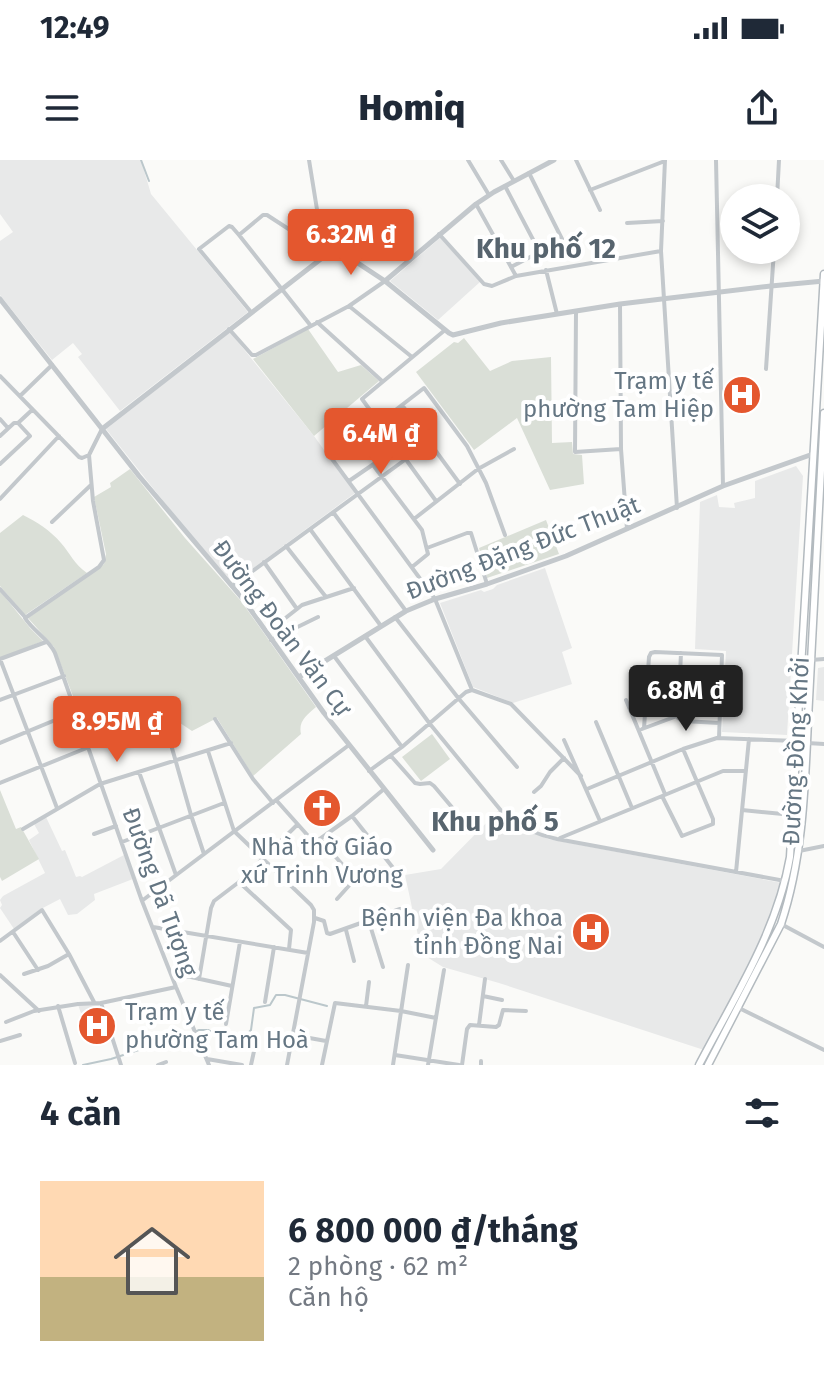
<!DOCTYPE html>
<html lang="vi">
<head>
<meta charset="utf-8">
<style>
  body { margin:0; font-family:"Fira Sans",sans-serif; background:#f2f2f3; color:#1f2937; height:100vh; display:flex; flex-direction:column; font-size:30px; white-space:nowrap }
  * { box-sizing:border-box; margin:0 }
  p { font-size:26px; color:#747a83 }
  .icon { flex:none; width:44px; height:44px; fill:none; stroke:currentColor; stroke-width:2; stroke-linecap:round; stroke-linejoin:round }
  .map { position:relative; height:905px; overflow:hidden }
  .sheet { display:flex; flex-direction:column; background:#fff; flex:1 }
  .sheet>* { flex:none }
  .fabs { position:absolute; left:720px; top:24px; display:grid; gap:16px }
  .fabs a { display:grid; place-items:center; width:80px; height:80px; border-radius:50%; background:#fff; box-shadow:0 4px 12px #0003; font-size:40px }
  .price { position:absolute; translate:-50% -68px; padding:0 18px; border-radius:8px; background:#e4572e; color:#fff; font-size:26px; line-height:52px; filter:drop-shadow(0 2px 4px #0008) }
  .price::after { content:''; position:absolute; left:50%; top:48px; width:24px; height:18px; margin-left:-12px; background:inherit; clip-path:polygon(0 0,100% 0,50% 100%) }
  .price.selected { background:#222; color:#fff }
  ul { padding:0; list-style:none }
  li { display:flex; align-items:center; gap:24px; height:200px; padding:0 40px }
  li+li { border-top:2px solid #e0e1e3 }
  li span { display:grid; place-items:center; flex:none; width:224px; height:160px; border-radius:0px; color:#555 }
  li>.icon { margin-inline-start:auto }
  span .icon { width:96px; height:96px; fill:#fffc; stroke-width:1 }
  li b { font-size:34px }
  h2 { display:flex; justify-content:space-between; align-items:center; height:96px; padding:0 40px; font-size:34px }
  .status { display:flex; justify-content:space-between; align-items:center; height:56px; padding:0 40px; background:#fff; direction:ltr }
  .status svg { height:22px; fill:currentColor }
  header { display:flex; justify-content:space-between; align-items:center; height:104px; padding:0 40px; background:#fff; font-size:36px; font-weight:800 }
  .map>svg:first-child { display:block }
  .built { fill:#e8e9e9 }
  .green { fill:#dadfd7 }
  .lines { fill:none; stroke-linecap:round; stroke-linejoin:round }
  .stream { stroke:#bbc7cb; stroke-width:2 }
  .secondary-casing { stroke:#b3babf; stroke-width:9 }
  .minor { stroke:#c3c8cc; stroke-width:4 }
  .tertiary { stroke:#c3c8cc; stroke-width:5 }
  .secondary { stroke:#fff; stroke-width:6 }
  .labels { text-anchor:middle; stroke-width:8; stroke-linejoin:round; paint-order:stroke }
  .poi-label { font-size:24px; fill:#657683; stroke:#fff; text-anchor:end }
  .street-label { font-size:24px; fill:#657683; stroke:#fff }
  .quarter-label { font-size:28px; font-weight:bold; fill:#57646e; stroke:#fff }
</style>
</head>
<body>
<div class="status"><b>12:49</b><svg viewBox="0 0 49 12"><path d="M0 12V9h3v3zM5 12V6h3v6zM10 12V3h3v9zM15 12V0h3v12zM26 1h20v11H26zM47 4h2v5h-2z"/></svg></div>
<header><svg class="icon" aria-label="menu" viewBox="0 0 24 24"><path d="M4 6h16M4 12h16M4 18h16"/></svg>Homiq<svg class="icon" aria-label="share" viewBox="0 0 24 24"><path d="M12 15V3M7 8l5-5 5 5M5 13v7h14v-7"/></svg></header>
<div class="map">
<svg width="824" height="905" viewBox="0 0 824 905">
  <rect width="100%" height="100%" fill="#fafaf8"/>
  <path class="built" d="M0 0H141L151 34 248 152 120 251 78 197 82 194 73 183 52 200 0 135V81L13 72 0 54Z
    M440 78 480 122 438 160 390 121Z
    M230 172 314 276 355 333 233 423 184 367 106 269Z
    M724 229H759V240L725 241Z
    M796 306 803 316 787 575 722 572 726 491 695 489 700 342 717 335 719 347 735 348 734 343 755 338V321Z
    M545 408 572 488 562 492 572 524 513 543 473 527 440 443 481 430 484 432 493 429 497 425Z
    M824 507V541L816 540 818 508Z
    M499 650 512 662 548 679 782 723 771 758 704 890 499 823 443 807 422 794 405 715 441 709Z
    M46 657 62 691 65 690 76 717 80 716 82 717 124 695 133 719 94 734 95 740 77 754 68 755 60 739 39 750 14 769 0 748 2 745 0 740 3 736 45 713 29 680 39 673 34 664Z
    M78 845H99L110 877 95 882 92 874H90L84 853H81Z"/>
  <path class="green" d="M308 169 338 212 361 205 379 221 314 276 253 199Z
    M464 178 490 211 512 201 551 197 552 283 572 282 573 294 582 295 584 324 550 330 517 258 474 290 416 212 454 182 458 183Z
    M130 309 185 378 241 441 316 547C307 555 298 561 301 574L253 616 217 558 192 571 180 563 169 565 165 564 150 572V576L136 587 128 588 121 592 84 548 78 549 54 487 28 458 104 404 106 394 94 337 111 327 110 323Z
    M23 355C37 362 50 370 61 383 70 393 74 404 87 413L25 455 0 426V373Z
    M546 360 559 394 487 418 479 388Z
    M0 431 30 468 43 481 0 498Z
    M432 574 450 599 421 621 402 597Z
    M0 630 16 669 21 667 39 699 2 721 0 717Z"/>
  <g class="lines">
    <path class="stream" d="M141 0 149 21
      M83 905 111 899 151 886H165L199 870H208L227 880 242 879 251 870 254 848 270 845 276 835H285L327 846"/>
    <defs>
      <path id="secondary" d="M699 905C734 838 777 772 790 697L824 114
        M708 905 781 764C805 692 805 616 809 540 814 445 819 349 824 253"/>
    </defs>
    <use href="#secondary" class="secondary-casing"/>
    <path class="minor" d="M309 0 320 68 335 88
      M468 0 489 35
      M501 0 514 21
      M576 0 600 50
      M665 0 661 91 677 348
      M716 0 723 326
      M529 13 562 79
      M505 26 538 89 536 94 511 107
      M590 30 665 1
      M777 38 779 0
      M476 44 516 116 661 91
      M627 63 663 61
      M439 74 484 124 492 126 516 116
      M239 75 263 55H267L327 94
      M546 110 557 154
      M620 144 621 289 627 369
      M349 146 412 197
      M576 151 575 292 621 289
      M251 152 199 89 229 66 232 67 239 75 311 166
      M317 162 382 221
      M229 169 252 195H256L349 146 385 121
      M766 209 774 90
      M0 216 79 297 82 298 89 295
      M20 236 52 205
      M402 245 460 324
      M0 259 8 268
      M102 269 89 295 93 341 104 400 99 407 25 458C33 471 49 479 55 493L142 741 176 827 209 905
      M0 276 14 263H18L32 250
      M0 304 30 276 18 263
      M373 305 422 370 428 394 412 407
      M349 321 397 288
      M0 339 59 276
      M436 341 362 239 445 170
      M333 352 406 451
      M414 359 478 309 514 289
      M52 362 91 325
      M310 369 381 466
      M286 386 326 437
      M427 388 467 373H471L487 424
      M264 402 297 449 302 445 354 428
      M232 426 406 299
      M0 429 25 457
      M395 457 459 539 517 607
      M283 460 297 449
      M365 476 430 564 503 653C518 667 538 675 557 679L785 721
      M271 480 318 457
      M681 493 678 558 683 561 719 563
      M334 496 402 587
      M0 499 57 648
      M0 499 46 482
      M811 500 824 499
      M647 526 721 530
      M472 530 435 439 332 299 424 228 467 286 486 323 505 375
      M0 540 64 516
      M626 540 665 634
      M215 559 253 619 273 643
      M596 562 632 648
      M644 568 649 497 651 493 655 492 722 495 719 578
      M642 569 677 556
      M168 574 191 655 204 694
      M564 580 600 661
      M0 583 77 551
      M807 583 824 584
      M208 591 234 671 311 745 314 750V762L287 905
      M391 596 415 623 420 624 430 623 434 626 472 671
      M369 611 402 587 466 532 472 530 511 544 581 616
      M139 612 176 715
      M0 623 89 587
      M587 629 683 589 717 578 797 581
      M534 632 541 626 550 612 564 598
      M662 636 682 676 713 664V659L683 589
      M277 641 310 678 317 681 352 656 384 629
      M742 650 793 655
      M352 656 394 709
      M23 669 100 624 231 583
      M94 674 116 666
      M560 678 723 611H746
      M320 679 355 719 337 739
      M122 682 224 643
      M799 691 824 686
      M736 712 749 579
      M239 722 291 770 289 789
      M143 740 349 585
      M315 758 324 761 327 773 330 774 400 749
      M369 762 383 807
      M781 764 824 787
      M153 767 308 793
      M346 770 354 801
      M13 772 38 810
      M0 781 42 750 69 794 94 842
      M24 814 48 806 69 794
      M0 815 39 851
      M172 816 191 817 232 826
      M199 819 211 748 214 741 239 722 297 665
      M483 836 502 840
      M265 842 274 787
      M101 843 121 905
      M58 846 75 903
      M366 846 369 822
      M739 848 824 890
      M6 862 34 851 78 844 101 843 176 827
      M226 864 240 782
      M479 865 485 819
      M293 875 326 881
      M0 881 20 875
      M395 895 459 905
      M207 899 242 905
      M158 905 166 902
      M251 905 256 882
      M322 905 335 843 401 851 436 858
      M393 905 408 805
      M428 905 444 810
      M462 905 467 869 470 865 496 867 499 865 503 850 526 851
      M481 905V901"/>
    <path class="tertiary" d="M385 121 476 44 494 32 554 0
      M0 139 139 316 243 439 324 553 433 690
      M102 269 335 88 385 121 449 173 453 175 501 163 620 144 771 126 824 121
      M299 517 406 451 435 439 487 424 566 396 723 326 813 294"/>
    <use href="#secondary" class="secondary"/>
  </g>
  <defs>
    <symbol id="hospital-disc" viewBox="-11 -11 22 22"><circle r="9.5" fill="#e4572e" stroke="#fff"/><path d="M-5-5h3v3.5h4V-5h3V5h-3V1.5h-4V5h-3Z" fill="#fff"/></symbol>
    <symbol id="church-disc" viewBox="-11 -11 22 22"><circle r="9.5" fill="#e4572e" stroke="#fff"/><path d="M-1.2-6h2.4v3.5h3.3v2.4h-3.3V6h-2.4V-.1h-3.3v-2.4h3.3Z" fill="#fff"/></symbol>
  </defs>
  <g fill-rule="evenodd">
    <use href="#hospital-disc" x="720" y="213" width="44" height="44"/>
    <use href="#church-disc" x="300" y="626" width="44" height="44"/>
    <use href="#hospital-disc" x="569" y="750" width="44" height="44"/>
    <use href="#hospital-disc" x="75" y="844" width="44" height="44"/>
  </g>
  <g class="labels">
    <g class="poi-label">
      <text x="714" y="229">Trạm y tế<tspan x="714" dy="28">phường Tam Hiệp</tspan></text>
      <text x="322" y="695" text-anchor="middle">Nhà thờ Giáo<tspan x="322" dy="28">xứ Trinh Vương</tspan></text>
      <text x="563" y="766">Bệnh viện Đa khoa<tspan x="563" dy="28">tỉnh Đồng Nai</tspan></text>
      <text x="125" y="860" text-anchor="start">Trạm y tế<tspan x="125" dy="28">phường Tam Hoà</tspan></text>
    </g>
    <g class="street-label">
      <text transform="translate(523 388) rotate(-21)" y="8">Đường Đặng Đức Thuật</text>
      <text transform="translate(282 468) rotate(53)" y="8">Đường Đoàn Văn Cự</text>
      <text transform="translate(796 591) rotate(-87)" y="8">Đường Đồng Khởi</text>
      <text transform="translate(160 732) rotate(70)" y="8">Đường Dã Tượng</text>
    </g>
    <g class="quarter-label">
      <text x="546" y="98">Khu phố 12</text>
      <text x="495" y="671">Khu phố 5</text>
    </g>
  </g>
</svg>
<div class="fabs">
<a><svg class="icon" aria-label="layers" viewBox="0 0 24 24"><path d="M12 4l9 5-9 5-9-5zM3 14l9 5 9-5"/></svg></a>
</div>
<b class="price" style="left:351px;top:117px">6.32M ₫</b>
<b class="price" style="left:381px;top:316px">6.4M ₫</b>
<b class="price selected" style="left:686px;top:573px">6.8M ₫</b>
<b class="price" style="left:117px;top:604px">8.95M ₫</b>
</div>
<section class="sheet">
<h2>4 căn<svg class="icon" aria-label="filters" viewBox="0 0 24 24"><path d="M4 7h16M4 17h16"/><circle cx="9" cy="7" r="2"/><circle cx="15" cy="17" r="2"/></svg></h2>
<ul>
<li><span style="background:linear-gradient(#ffd9b3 60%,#c2b280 0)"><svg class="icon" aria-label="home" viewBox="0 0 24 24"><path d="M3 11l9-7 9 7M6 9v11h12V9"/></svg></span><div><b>6 800 000 ₫/tháng</b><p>2 phòng · 62 m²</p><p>Căn hộ</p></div></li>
</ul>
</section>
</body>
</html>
